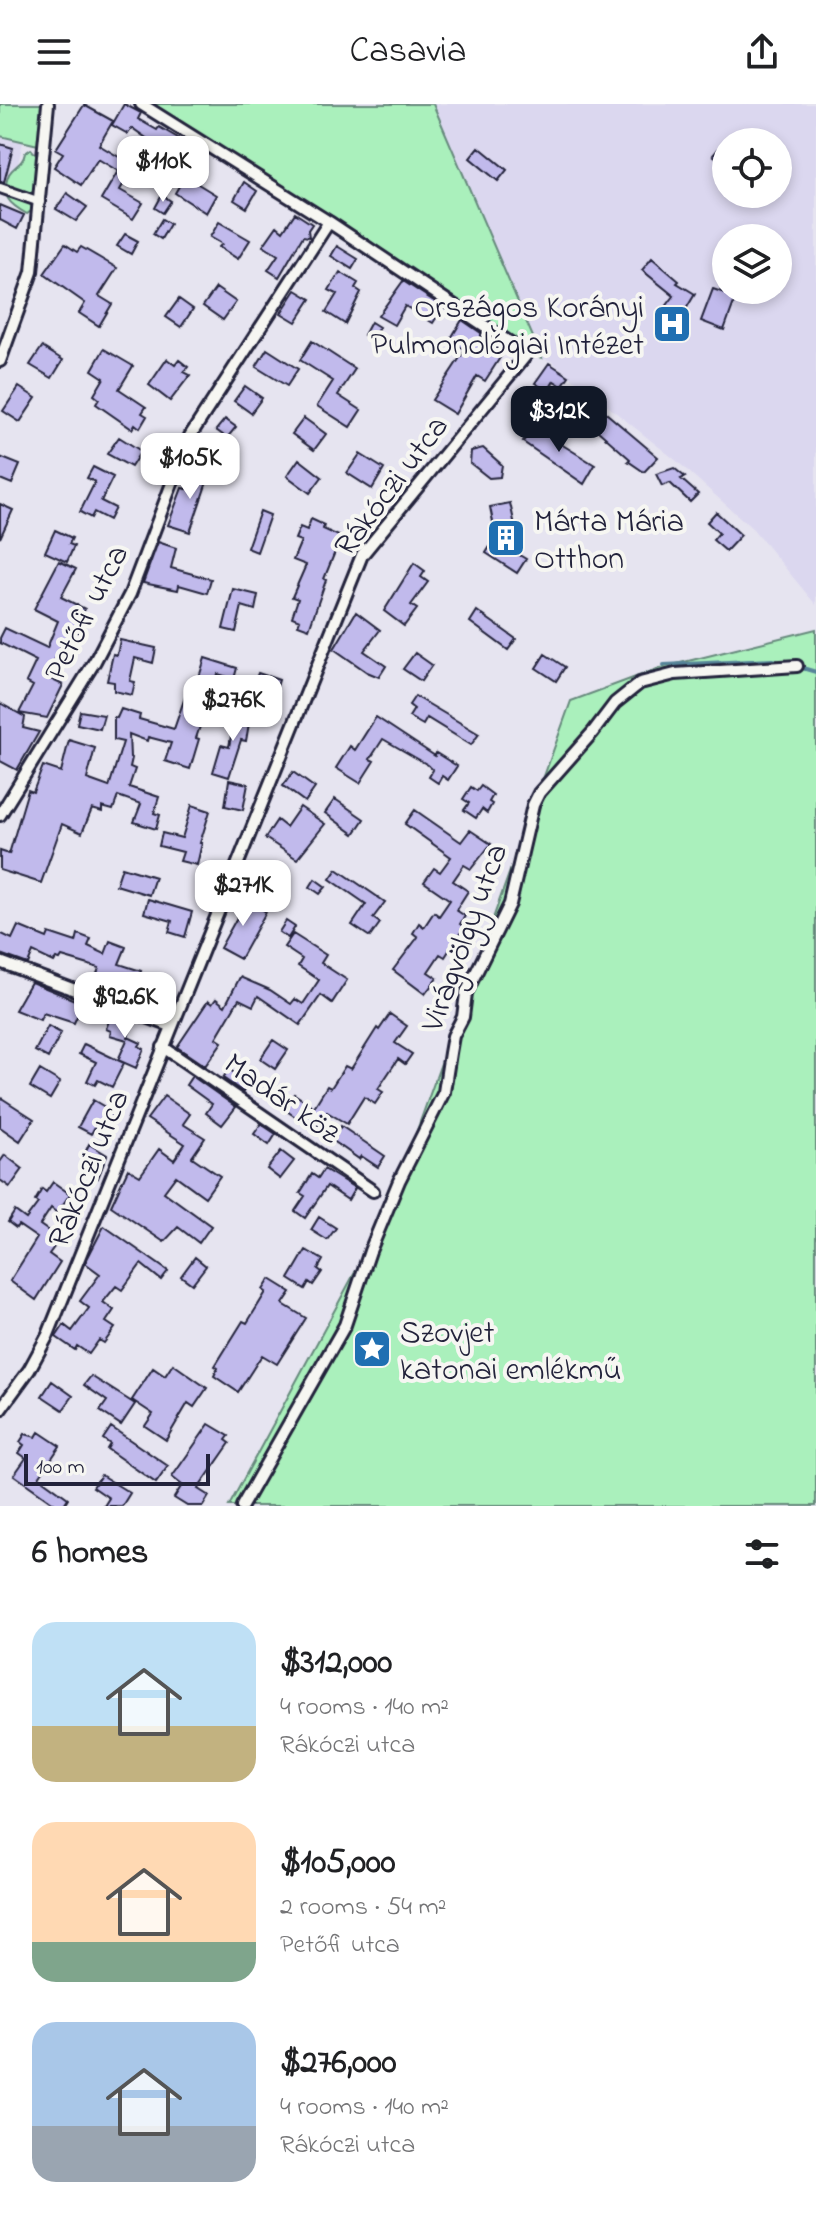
<!DOCTYPE html>
<html lang="en">
<head>
<meta charset="utf-8">
<style>
  body { margin:0; font-family:"Indie Flower",sans-serif; background:#f6f6f6; color:#202124; height:100vh; display:flex; flex-direction:column; font-size:30px; white-space:nowrap }
  * { box-sizing:border-box; margin:0 }
  p { font-size:26px; color:#757577 }
  .icon { flex:none; width:44px; height:44px; fill:none; stroke:currentColor; stroke-width:2; stroke-linecap:round; stroke-linejoin:round }
  .map { position:relative; height:1402px; overflow:hidden }
  .side { display:flex; flex-direction:column; background:#fff; flex:1 }
  .side>* { flex:none }
  .tools { position:absolute; left:712px; top:24px; display:grid; gap:16px }
  .tools a { display:grid; place-items:center; width:80px; height:80px; border-radius:50%; background:#fff; box-shadow:0 4px 12px #0003; font-size:40px }
  .scale { position:absolute; left:24px; bottom:20px; width:186px; box-sizing:border-box; padding-left:8px; border:4px solid #22223b; border-top:0; font-size:22px; line-height:28px; white-space:nowrap; color:#22223b; -webkit-text-stroke:6px #f6f6f2; paint-order:stroke }
  .price { position:absolute; translate:-50% -68px; padding:0 18px; border-radius:16px; background:#fff; color:#222; font-size:26px; line-height:52px; filter:drop-shadow(0 2px 4px #0008) }
  .price::after { content:''; position:absolute; left:50%; top:48px; width:24px; height:18px; margin-left:-12px; background:inherit; clip-path:polygon(0 0,100% 0,50% 100%) }
  .price.selected { background:#111827; color:#fff }
  ul { padding:0; list-style:none }
  li { display:flex; align-items:center; gap:24px; height:200px; padding:0 32px }
  li span { display:grid; place-items:center; flex:none; width:224px; height:160px; border-radius:24px; color:#555 }
  li>.icon { margin-inline-start:auto }
  span .icon { width:96px; height:96px; fill:#fffc; stroke-width:1 }
  li b { font-size:34px }
  h2 { display:flex; justify-content:space-between; align-items:center; height:96px; padding:0 32px; font-size:34px }
  header { display:flex; justify-content:space-between; align-items:center; height:104px; padding:0 32px; background:#fff; font-size:36px; font-weight:600 }
  .map>svg:first-child { display:block }
  .built { fill:#dbd7ef; fill-rule:evenodd }
  .green { fill:#aaf0bc; stroke:#66897c; stroke-width:2 }
  .lines { fill:none; stroke-linecap:round; stroke-linejoin:round }
  .stream { stroke:#568499; stroke-width:4 }
  .building { fill:#c1baec; stroke:#22223b; stroke-width:2 }
  .pedestrian-casing { stroke:#22223b; stroke-width:14 }
  .minor-casing { stroke:#22223b; stroke-width:16 }
  .pedestrian { stroke:#f6f6f2; stroke-width:8 }
  .minor { stroke:#f6f6f2; stroke-width:10 }
  .labels { text-anchor:middle; stroke-width:8; stroke-linejoin:round; paint-order:stroke }
  .poi-label { font-size:32px; fill:#22223b; stroke:#f6f6f2; text-anchor:start }
  .street-label { font-size:32px; fill:#22223b; stroke:#f6f6f2 }
</style>
</head>
<body>
<header><svg class="icon" aria-label="menu" viewBox="0 0 24 24"><path d="M4 6h16M4 12h16M4 18h16"/></svg>Casavia<svg class="icon" aria-label="share" viewBox="0 0 24 24"><path d="M12 15V3M7 8l5-5 5 5M5 13v7h14v-7"/></svg></header>
<div class="map">
<svg width="816" height="1402" viewBox="0 0 816 1402">
  <rect width="100%" height="100%" fill="#e6e4f0"/>
  <filter id="ink" filterUnits="userSpaceOnUse"><feTurbulence type="fractalNoise" baseFrequency=".0125" numOctaves="2"/><feDisplacementMap in="SourceGraphic" scale="16" xChannelSelector="R" yChannelSelector="G"/><feConvolveMatrix kernelMatrix="1 2 1 2 8 2 1 2 1" color-interpolation-filters="sRGB"/></filter>
  <g filter="url(#ink)">
    <path class="built" d="M433 0H816V501L753 425 678 358 551 257 542 254ZM726 38H778V90H726ZM726 134H778V186H726Z
      M0 32 23 38 14 77 0 73Z"/>
    <path class="green" d="M0 0H42L38 41 0 32Z
      M141 0H433L542 254 527 250Z
      M31 45 38 53 31 107 27 110C9 100 0 92 9 70 15 61 23 60 25 49Z
      M816 525V1402H229L388 1107 571 597 660 564Z"/>
    <g class="lines">
      <path class="stream" d="M664 561 772 556 783 559
        M799 563 816 568"/>
    </g>
    <path class="building" d="M124 0 141 9 138 15 157 26 159 23 178 34 169 50 132 24 128 30 112 21Z
      M84 1 113 17 99 41 134 62 120 86 143 99 133 115 101 96 118 67 98 55 81 81 54 63 63 49 56 45Z
      M726 36V61L713 51Z
      M0 40 13 44 4 78 0 77Z
      M479 43 507 66 498 77 470 54Z
      M185 72 216 91 206 109 175 89Z
      M244 78 257 87 247 104 234 96Z
      M67 89 87 103 76 117 56 105Z
      M162 91 171 97 163 109 155 104Z
      M0 101 24 111 17 125 0 116Z
      M295 109 312 120 308 126 309 133 303 132 279 173 268 166 278 151 263 142 277 122 283 127Z
      M162 115 170 120 161 135 153 130Z
      M219 118 250 136 238 155 219 143 222 140 210 133Z
      M125 130 138 137 131 150 117 142Z
      M65 140 77 148 81 143 117 164 99 192 112 200 99 222 79 209 85 199 44 170Z
      M337 142 358 155 352 165 331 152Z
      M652 154 679 177 677 179 695 190 680 215 665 204 674 192 642 166Z
      M340 168 358 179 355 184 361 188 345 220 326 208 337 190 329 186Z
      M403 177 443 203 433 219 405 202 394 221 378 212Z
      M216 184 236 198 223 216 203 202Z
      M713 185 736 193 724 226 701 217Z
      M296 186 311 195 296 218 281 209Z
      M179 195 193 205 181 223 166 213Z
      M462 216 481 229V234L503 249 485 277 477 272 455 310 432 296 465 246 450 236Z
      M371 218 379 223 372 236 364 231Z
      M312 237 355 265 338 291 361 306 350 323 317 302 333 277 300 256Z
      M42 243 63 256 52 274 30 261Z
      M104 245 133 262 119 285 146 303 142 309 147 312 140 324 135 320 132 325 96 300 99 295 94 291 104 274 92 266Z
      M267 245 298 265 287 282 256 263Z
      M167 255 175 261 179 256 188 263 184 268 190 271 170 297 149 281Z
      M549 259 569 272 562 282 554 277 548 287 535 279Z
      M245 282 262 294 251 309 234 297Z
      M19 283 36 294 20 318 3 307Z
      M593 298 658 353 644 368 628 357 630 355 581 312Z
      M304 314 326 330 314 346 292 330Z
      M225 315 236 323 227 334 216 326Z
      M535 319 562 338 561 340 595 361 584 380 523 338Z
      M119 333 141 347 131 363 107 350Z
      M483 344 502 361 500 373 489 374 470 359 471 347Z
      M360 350 384 365 372 385 347 369Z
      M0 353 20 361 12 380 0 375Z
      M299 355 322 373 310 389 287 372Z
      M93 363 113 373 101 397 115 404 109 416 94 408 91 414 80 408 95 378 87 374Z
      M195 363 210 369 190 428 168 421 182 384 187 385Z
      M674 364 685 373 681 375 698 390 690 398 670 379 662 382 656 370Z
      M510 399 516 426 511 446 526 455 517 469 486 449 496 433 490 403Z
      M0 400 13 406 0 434Z
      M260 407 270 411 257 448 247 444Z
      M716 408 741 431 726 447 713 436 719 429 707 418Z
      M311 415 324 421 323 425 341 433 324 475 326 476 309 525 298 521 300 516 292 513 298 495 292 493 306 461 293 456 301 437 295 435 300 423 307 426Z
      M55 426 72 434 69 440 74 442 67 458 45 448Z
      M158 438 176 444 171 464 211 475 207 489 179 481 178 486 143 479Z
      M59 457 76 465 61 493 85 505 80 515 86 518 81 529 74 526 70 535 66 533 46 573 63 581 47 614 19 609 33 582 26 578 36 557 0 539V534L5 524 47 544 58 517 34 505Z
      M414 459 425 467 421 473 428 478 411 501 417 505 404 522 384 507Z
      M233 485 258 491 255 506 242 502 236 528 223 525Z
      M477 507 516 535 508 546 470 518Z
      M356 508 380 526 364 547 386 562 379 573 367 568 334 545Z
      M120 536 156 544 153 559 135 554 130 577 135 578 132 591 114 587V578L107 577 113 550 117 551Z
      M415 549 432 561 421 577 403 565Z
      M545 550 565 563 556 577 536 564Z
      M205 554 237 564 234 575 218 570 196 634 199 635 190 665 165 657 171 639 148 633 147 637 129 630 130 653 132 654 130 663 135 665 129 683 159 693 154 709 160 711 156 725 134 718 141 700 118 692 113 706 102 703V708L92 705 82 729 62 720 41 779 0 766V747L9 750 28 686 33 688 43 662 61 668 69 636 95 644 87 675 109 683 123 638 114 636V613L117 614 121 605 140 611 139 615 174 625 185 593 192 596Z
      M258 569 279 576 273 596 251 588Z
      M415 592 479 630 471 641 427 614 423 621 409 613 414 605 409 601Z
      M0 599 25 613 23 624 39 628 17 666 0 657Z
      M236 604 251 607 246 637 241 636 229 673 213 668 221 641 229 643Z
      M80 607 104 611 100 625 77 620Z
      M376 613 435 652 436 649 457 662 448 676 442 672 438 679 429 673 433 666 428 661 383 635 370 655 374 657 360 679 336 664 350 642 355 646Z
      M293 668 315 684 305 698 283 682Z
      M229 676 248 680 243 706 225 702Z
      M481 682 493 691 489 698 492 700 487 709 482 705 476 714 464 706 469 699 463 695 471 683 477 687Z
      M335 695 364 715 354 730 325 709Z
      M192 701 210 707 200 739H202L197 761 180 757 183 748 159 742 162 729 182 734Z
      M300 703 325 720 297 755 265 734 277 716 286 723Z
      M415 706 461 738 470 726 491 740 471 765 464 761 453 777 468 787 456 806 465 812 460 820 464 823 445 853 440 850 428 868 437 874 425 890 393 866 418 833 413 829 419 819 424 823 434 808 439 812 450 796 424 778 434 764 440 768 451 753 405 720Z
      M122 763 155 773 149 791 116 781Z
      M337 765 385 798 373 814 380 819 370 833 352 821 366 800 330 775Z
      M315 775 326 783 320 790 310 783Z
      M244 793 266 808 240 855 220 844 240 808 236 805Z
      M148 795 192 808 185 833 169 828 172 817 144 809Z
      M286 817 295 823 288 834 279 828Z
      M18 822 47 834 49 829 76 838 78 830 91 835 88 842 105 850 110 837 126 843 119 860 141 867 130 898 92 884 99 864 62 853 60 856 56 855 54 858 33 848 28 860 0 850V829L12 835Z
      M293 830 326 851 321 859 347 876 332 899 321 891 300 921 258 892 253 902 239 895 216 934 222 938 205 962 177 943 208 897 212 900 216 895 225 902 240 873 270 886 291 900 295 895 303 900 319 876 298 862 302 855 284 843Z
      M31 878 87 901 83 912 78 910 74 919 43 909 40 916 15 906Z
      M112 908 133 918 128 933 141 939 139 942 144 945 136 964 118 956 127 936 110 931 111 927 106 925Z
      M390 910 407 922 395 939 412 950 405 960 398 955 378 985 383 988 375 1000 364 993 347 1020 327 1008 317 1022 310 1017 307 1021 284 1005 294 990 314 1003 327 982 331 984 345 962 351 965 377 924 379 926Z
      M48 922 61 929 48 954 35 947Z
      M273 936 288 946 275 965 260 955Z
      M84 940 124 959 112 983 98 976 95 981 87 977 96 958 79 950Z
      M229 965 249 980 243 988 223 974Z
      M40 966 60 978 50 995 30 983Z
      M192 972 236 1003 222 1021 206 1009 212 1000 186 981Z
      M164 992 190 1010 183 1020 205 1034 192 1053 220 1072 205 1093 176 1072 164 1088 211 1122 199 1139 178 1123 164 1138 111 1102 128 1065 140 1072 159 1045 174 1056 185 1040 147 1015Z
      M0 993 34 1015 20 1037 0 1023Z
      M93 996 110 1006 108 1009 113 1012 107 1022 98 1017 91 1030 78 1023Z
      M261 1020 276 1030 269 1041 254 1030Z
      M341 1022 385 1052 378 1063 361 1052 359 1055 332 1036Z
      M89 1040 107 1051 98 1074 83 1065 86 1059 82 1056Z
      M281 1047 294 1057 280 1075 267 1065Z
      M5 1051 23 1065 10 1083 0 1076V1058Z
      M324 1065 355 1084 348 1096 327 1082 305 1114 295 1107 305 1092 300 1089 312 1070 318 1074Z
      M53 1078 70 1090 57 1109 51 1104 40 1121 60 1135 49 1150 60 1158 36 1196 10 1177 37 1134 18 1121 16 1124 8 1118 15 1107 26 1115 38 1099 35 1097 42 1085 46 1088Z
      M319 1113 336 1124 327 1136 311 1126Z
      M104 1122 168 1167 161 1176 141 1160 122 1186 116 1182 103 1198 114 1206 106 1218 115 1224 104 1239 99 1236 89 1250 77 1242 75 1246 56 1233 64 1221 72 1227 89 1204 80 1197 100 1170 85 1159Z
      M306 1146 323 1156 318 1165 322 1168 313 1181 309 1178 305 1185 289 1175Z
      M195 1153 206 1162 192 1180 181 1172Z
      M270 1175 291 1188 283 1200 306 1214 277 1260 262 1251 238 1288 214 1272 218 1264 215 1262 243 1217 247 1219 266 1188 263 1186Z
      M173 1260 207 1284 194 1303 188 1299 166 1336 145 1322 153 1310 132 1296 153 1264 165 1272Z
      M91 1272 135 1300 121 1321 100 1307 107 1297 84 1281Z
      M52 1277 73 1292 63 1306 42 1292Z
      M209 1320 229 1332 226 1336 230 1339 198 1385 209 1392 203 1402H187L174 1394 182 1381 172 1373Z
      M111 1323 168 1362 156 1379 107 1345 110 1340 103 1335Z
      M39 1328 60 1342 39 1373 68 1394 63 1402H58L14 1371 26 1354 19 1349 24 1341 20 1338 25 1330 36 1333Z
      M101 1371 130 1389 122 1402H104L109 1394 93 1383Z"/>
    <g class="lines">
      <defs>
        <path id="pedestrian" d="M0 84 40 98"/>
        <path id="minor" d="M0 257 32 168 48 0
          M0 711 95 557 130 490 190 332 329 118
          M0 858 171 922
          M163 943 373 1087
          M0 1306 29 1266 48 1231 362 451 527 250 329 118 141 0
          M242 1402 345 1221 370 1147 399 1077 444 988 450 949 453 932 463 913 466 889 510 800 533 701 539 689 593 628 615 599 640 579 675 570 797 562"/>
      </defs>
      <use href="#pedestrian" class="pedestrian-casing"/>
      <use href="#minor" class="minor-casing"/>
      <use href="#pedestrian" class="pedestrian"/>
      <use href="#minor" class="minor"/>
    </g>
  </g>
  <defs>
    <symbol id="hospital-square" viewBox="-11 -11 22 22"><rect x="-9" y="-9" width="18" height="18" rx="4" fill="#1f6fb2" stroke="#f6f6f2"/><path d="M-5-5h3v3.5h4V-5h3V5h-3V1.5h-4V5h-3Z" fill="#fff"/></symbol>
    <symbol id="building-square" viewBox="-11 -11 22 22"><rect x="-9" y="-9" width="18" height="18" rx="4" fill="#1f6fb2" stroke="#f6f6f2"/><path d="M-4-6H4V6H1V3H-1V6H-4ZM-2.5-4.3h1.7v1.8h-1.7ZM.8-4.3h1.7v1.8H.8ZM-2.5-1h1.7V.8h-1.7ZM.8-1h1.7V.8H.8Z" fill="#fff"/></symbol>
    <symbol id="sight-square" viewBox="-11 -11 22 22"><rect x="-9" y="-9" width="18" height="18" rx="4" fill="#1f6fb2" stroke="#f6f6f2"/><path d="M0-6L1.8-2.2L6-1.7L2.9 1.2L3.7 5.4L0 3.3L-3.7 5.4L-2.9 1.2L-6-1.7L-1.8-2.2Z" fill="#fff"/></symbol>
  </defs>
  <g fill-rule="evenodd">
    <use href="#hospital-square" x="650" y="198" width="44" height="44"/>
    <use href="#building-square" x="484" y="412" width="44" height="44"/>
    <use href="#sight-square" x="350" y="1223" width="44" height="44"/>
  </g>
  <g class="labels">
    <g class="poi-label">
      <text x="644" y="213" text-anchor="end">Országos Korányi<tspan x="644" dy="37">Pulmonológiai Intézet</tspan></text>
      <text x="534" y="427">Márta Mária<tspan x="534" dy="37">Otthon</tspan></text>
      <text x="400" y="1238">Szovjet<tspan x="400" dy="37">katonai emlékmű</tspan></text>
    </g>
    <g class="street-label">
      <text transform="translate(390 381) rotate(-53)" y="11">Rákóczi utca</text>
      <text transform="translate(85 508) rotate(-63)" y="11">Petőfi utca</text>
      <text transform="translate(463 833) rotate(-70)" y="11">Virágvölgy utca</text>
      <text transform="translate(283 993) rotate(35)" y="11">Madár köz</text>
      <text transform="translate(87 1064) rotate(-68)" y="11">Rákóczi utca</text>
    </g>
  </g>
</svg>
<div class="tools">
<a><svg class="icon" aria-label="locate" viewBox="0 0 24 24"><circle cx="12" cy="12" r="6"/><path d="M12 2v4M12 18v4M2 12h4M18 12h4"/></svg></a>
<a><svg class="icon" aria-label="layers" viewBox="0 0 24 24"><path d="M12 4l9 5-9 5-9-5zM3 14l9 5 9-5"/></svg></a>
</div>
<div class="scale">100 m</div>
<b class="price" style="left:163px;top:100px">$110K</b>
<b class="price selected" style="left:559px;top:350px">$312K</b>
<b class="price" style="left:190px;top:397px">$105K</b>
<b class="price" style="left:233px;top:639px">$276K</b>
<b class="price" style="left:243px;top:824px">$271K</b>
<b class="price" style="left:125px;top:936px">$92.6K</b>
</div>
<section class="side">
<h2>6 homes<svg class="icon" aria-label="filters" viewBox="0 0 24 24"><path d="M4 7h16M4 17h16"/><circle cx="9" cy="7" r="2"/><circle cx="15" cy="17" r="2"/></svg></h2>
<ul>
<li><span style="background:linear-gradient(#bfe0f5 65%,#c2b280 0)"><svg class="icon" aria-label="home" viewBox="0 0 24 24"><path d="M3 11l9-7 9 7M6 9v11h12V9"/></svg></span><div><b>$312,000</b><p>4 rooms · 140 m²</p><p>Rákóczi utca</p></div></li>
<li><span style="background:linear-gradient(#ffd9b3 75%,#7fa58c 0)"><svg class="icon" aria-label="home" viewBox="0 0 24 24"><path d="M3 11l9-7 9 7M6 9v11h12V9"/></svg></span><div><b>$105,000</b><p>2 rooms · 54 m²</p><p>Petőfi utca</p></div></li>
<li><span style="background:linear-gradient(#a9c7e8 65%,#9aa5b1 0)"><svg class="icon" aria-label="home" viewBox="0 0 24 24"><path d="M3 11l9-7 9 7M6 9v11h12V9"/></svg></span><div><b>$276,000</b><p>4 rooms · 140 m²</p><p>Rákóczi utca</p></div></li>
</ul>
</section>
</body>
</html>
